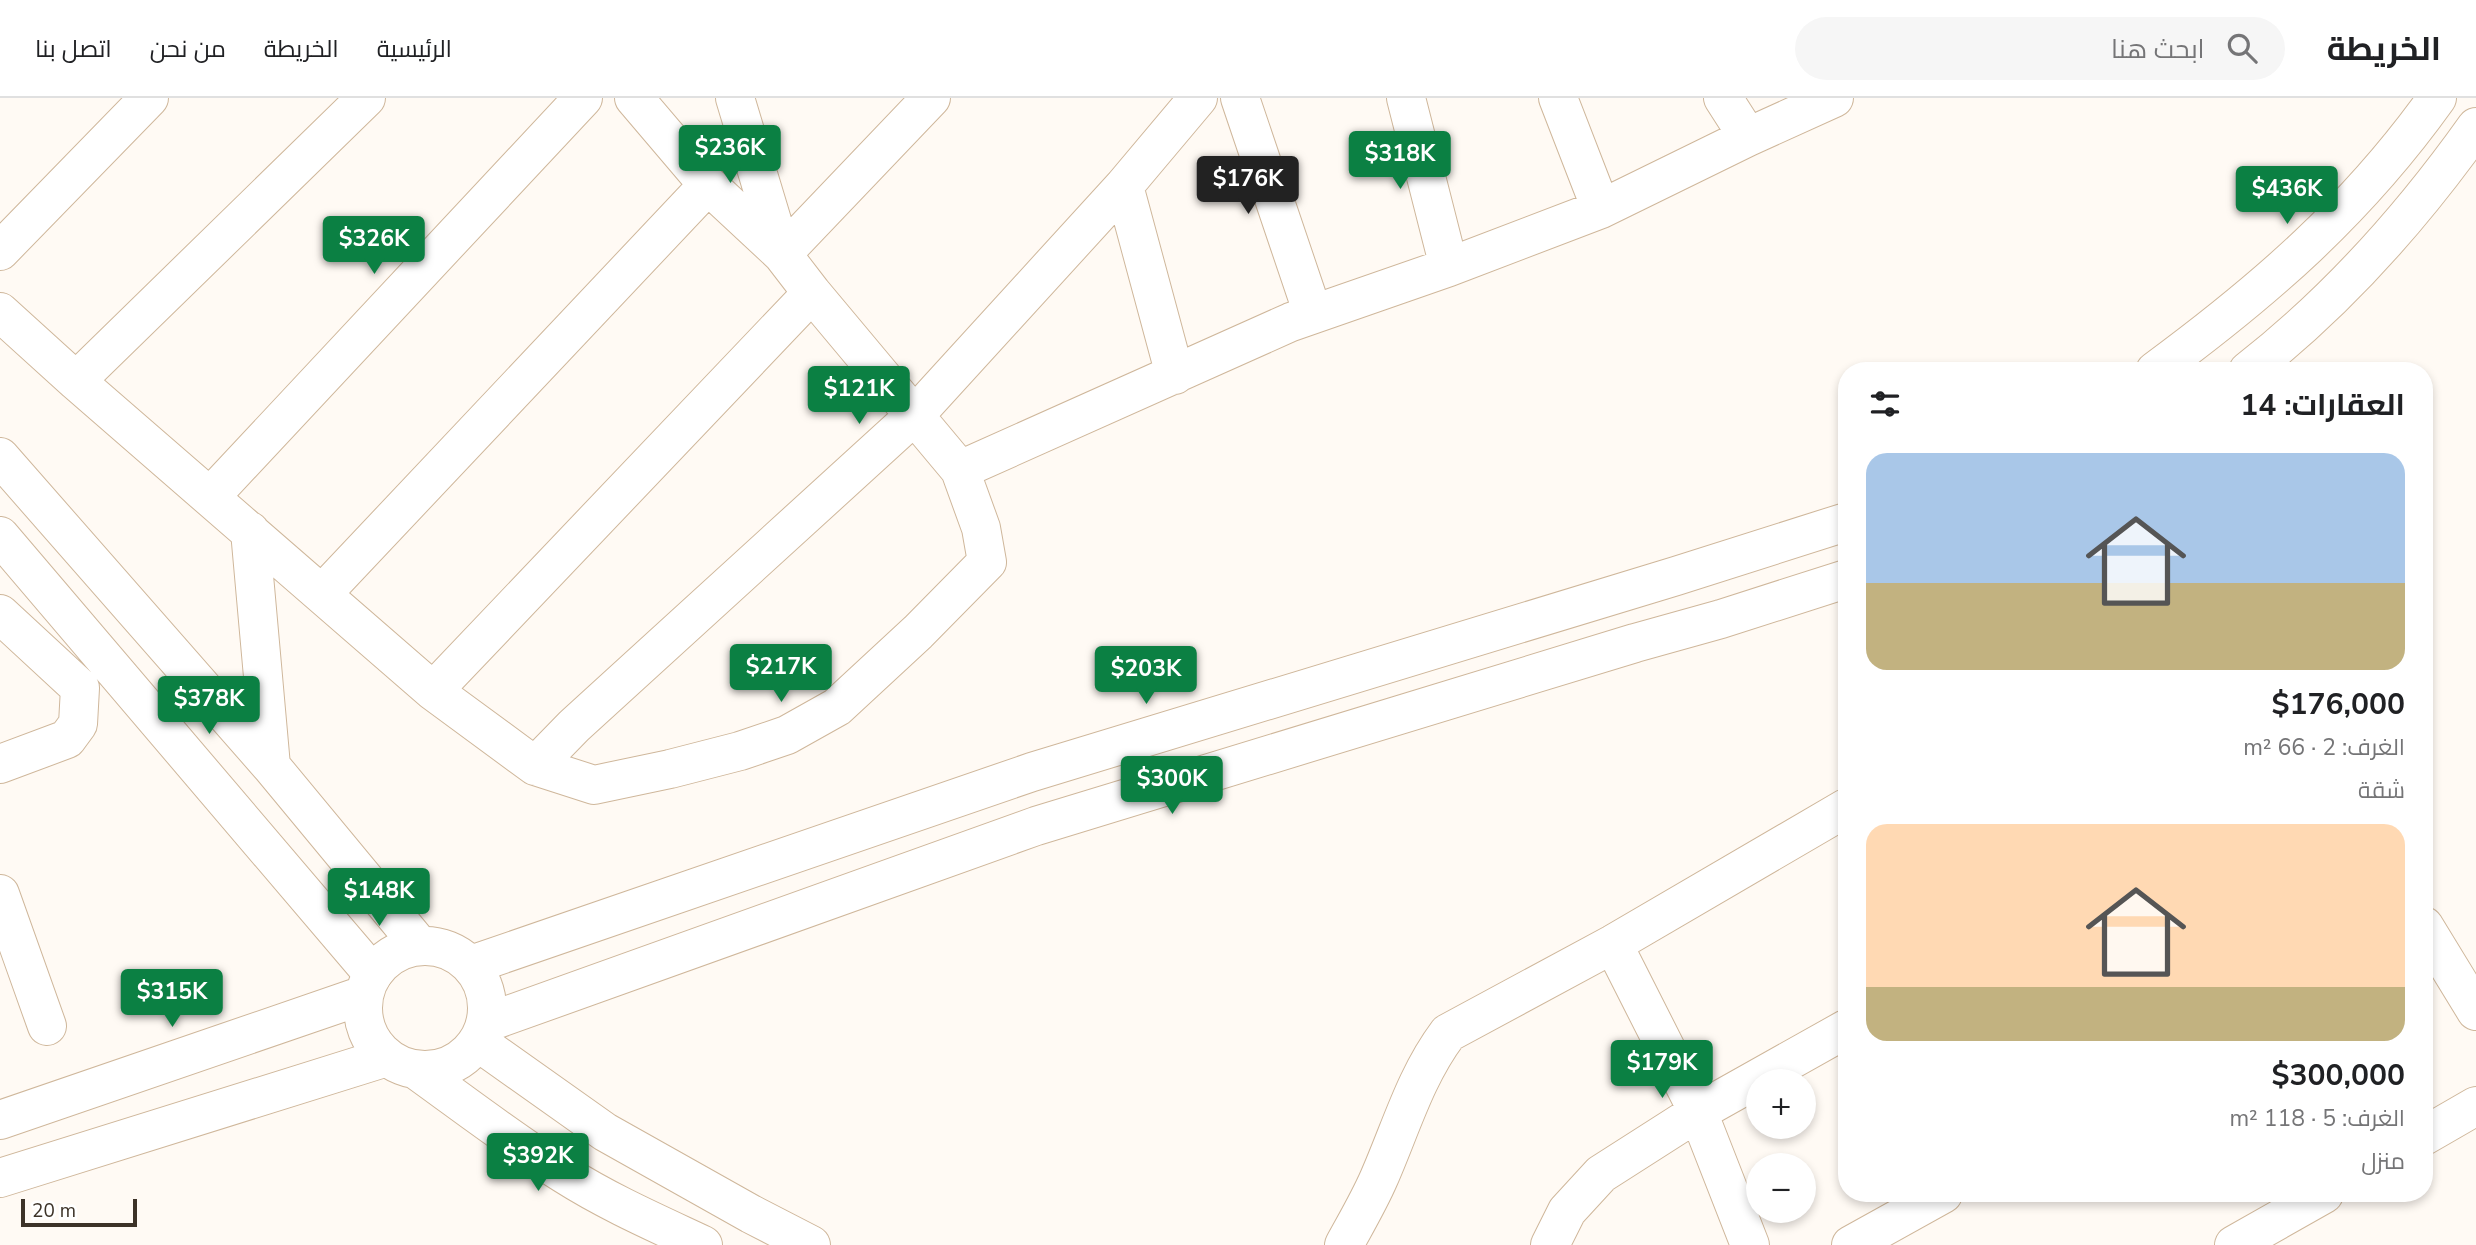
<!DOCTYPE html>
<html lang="ar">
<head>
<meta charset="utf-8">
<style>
  body { margin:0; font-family:"Nunito Sans",Cairo,sans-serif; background:#f6f6f6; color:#202124; direction:rtl; height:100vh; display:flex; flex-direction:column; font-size:26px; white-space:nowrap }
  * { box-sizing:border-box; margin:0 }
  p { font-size:23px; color:#757577 }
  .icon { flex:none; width:38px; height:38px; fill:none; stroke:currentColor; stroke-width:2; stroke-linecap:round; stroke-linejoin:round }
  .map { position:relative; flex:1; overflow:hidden; direction:ltr }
  .sheet { position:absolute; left:1838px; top:264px; width:595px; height:840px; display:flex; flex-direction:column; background:#fff; border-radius:28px; box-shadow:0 4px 10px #0003; direction:rtl }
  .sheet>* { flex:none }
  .buttons { position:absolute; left:1746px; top:971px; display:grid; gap:14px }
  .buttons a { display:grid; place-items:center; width:70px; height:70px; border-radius:50%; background:#fff; box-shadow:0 4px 10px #0003; font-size:35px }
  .scale { position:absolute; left:21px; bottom:18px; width:116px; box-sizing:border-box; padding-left:7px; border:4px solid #3d3328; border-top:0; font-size:19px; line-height:24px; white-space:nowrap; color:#3d3328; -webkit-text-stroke:5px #fff; paint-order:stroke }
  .price { position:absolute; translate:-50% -60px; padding:0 16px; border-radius:7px; background:#0b8043; color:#fff; font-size:23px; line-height:46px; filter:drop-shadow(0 2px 4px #0008) }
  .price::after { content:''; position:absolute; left:50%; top:42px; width:21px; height:16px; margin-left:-10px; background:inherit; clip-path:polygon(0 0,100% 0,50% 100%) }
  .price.selected { background:#222; color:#fff }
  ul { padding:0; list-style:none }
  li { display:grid; align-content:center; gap:14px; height:371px; padding:0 28px }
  li span { display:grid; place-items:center; height:217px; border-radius:21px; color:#555 }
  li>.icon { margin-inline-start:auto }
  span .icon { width:126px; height:126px; fill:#fffc; stroke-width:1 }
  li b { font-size:30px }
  h2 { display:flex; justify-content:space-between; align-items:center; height:84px; padding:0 28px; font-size:30px }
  header { display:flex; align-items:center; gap:42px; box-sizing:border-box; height:98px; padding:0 35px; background:#fff; border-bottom:2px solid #e0e0e0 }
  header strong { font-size:33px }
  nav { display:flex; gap:38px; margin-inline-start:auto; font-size:24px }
  .search { width:490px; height:63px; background:#f6f6f6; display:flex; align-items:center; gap:18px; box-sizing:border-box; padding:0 24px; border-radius:38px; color:#757577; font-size:26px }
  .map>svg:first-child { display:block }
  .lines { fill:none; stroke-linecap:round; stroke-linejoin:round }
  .street-casing { stroke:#cfb79b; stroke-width:40 }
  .secondary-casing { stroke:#cfb79b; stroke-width:40 }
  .street { stroke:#fff; stroke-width:38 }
  .secondary { stroke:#fff; stroke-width:38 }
</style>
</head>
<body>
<header>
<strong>الخريطة</strong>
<div class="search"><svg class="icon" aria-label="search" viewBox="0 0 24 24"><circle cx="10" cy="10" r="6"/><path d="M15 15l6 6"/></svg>ابحث هنا</div>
<nav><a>الرئيسية</a><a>الخريطة</a><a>من نحن</a><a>اتصل بنا</a></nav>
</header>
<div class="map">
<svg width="2476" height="1147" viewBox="0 0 2476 1147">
  <rect width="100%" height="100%" fill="#fffaf4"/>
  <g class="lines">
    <defs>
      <path id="street" d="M735 0 782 156 931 0
        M1240 0 1313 216
        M1406 0 1449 169
        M1558 0 1601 111
        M1723 0 1748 39 1834 0
        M1124 88 1175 277
        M0 153 149 0
        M0 214 76 283 433 593 535 668 594 687 670 671 740 653 787 637 837 609 918 534 987 464 981 430 960 372 812 195 782 156 708 87 634 0
        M76 283 366 0
        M0 359 271 668 420 848
        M960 372 1291 224 1449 169 1601 111 1748 39
        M210 399 583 0
        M250 433 271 668
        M0 438 373 876
        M322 496 708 87
        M0 516 80 590 78 626 67 641 0 666
        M433 593 812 195
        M535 668 574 628 915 317 1124 88 1198 0
        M0 796 47 928
        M2424 828 2476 913
        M1613 846 1698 1014 1750 1147
        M2424 1038 2476 1008
        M1344 1147C1356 1125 1369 1103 1379 1080 1401 1030 1415 979 1448 935L1613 846 1846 710
        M1550 1147 1567 1113 1601 1076 1698 1014 1846 931
        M1851 1147 1943 1096
        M2234 1147 2324 1096"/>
      <path id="secondary" d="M2155 273C2265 192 2357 112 2437 0
        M2248 273C2335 205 2412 119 2476 29
        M363 910a62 62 0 1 1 124 0a62 62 0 1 1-124 0Z
        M471 867 1032 674 1676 478 1846 424
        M486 925 1036 728 1635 545 1721 521 1846 481
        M478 944 605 1034 751 1116 811 1147
        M415 971C465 1007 513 1044 564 1076 608 1104 656 1125 703 1147
        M0 1022 364 897
        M0 1080 387 959"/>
    </defs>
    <use href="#street" class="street-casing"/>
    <use href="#secondary" class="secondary-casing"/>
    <use href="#street" class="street"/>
    <use href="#secondary" class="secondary"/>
  </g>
</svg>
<div class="buttons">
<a>+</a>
<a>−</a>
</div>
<div class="scale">20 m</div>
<b class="price" style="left:730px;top:87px">$236K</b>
<b class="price" style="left:1400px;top:93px">$318K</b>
<b class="price selected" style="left:1248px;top:118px">$176K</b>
<b class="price" style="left:2287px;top:128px">$436K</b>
<b class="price" style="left:374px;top:178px">$326K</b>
<b class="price" style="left:859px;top:328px">$121K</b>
<b class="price" style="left:781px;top:606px">$217K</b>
<b class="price" style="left:1146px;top:608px">$203K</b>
<b class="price" style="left:209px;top:638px">$378K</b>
<b class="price" style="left:1172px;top:718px">$300K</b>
<b class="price" style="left:379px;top:830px">$148K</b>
<b class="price" style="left:172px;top:931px">$315K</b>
<b class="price" style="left:1662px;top:1002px">$179K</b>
<b class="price" style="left:538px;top:1095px">$392K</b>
<section class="sheet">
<h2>العقارات: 14<svg class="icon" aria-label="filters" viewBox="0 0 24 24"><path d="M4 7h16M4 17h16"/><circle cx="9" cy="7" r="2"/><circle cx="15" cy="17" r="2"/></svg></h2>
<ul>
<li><span style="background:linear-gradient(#a9c7e8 60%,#c2b280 0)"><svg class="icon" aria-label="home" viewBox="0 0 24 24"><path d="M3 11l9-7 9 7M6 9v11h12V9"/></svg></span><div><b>$176,000</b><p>الغرف: 2 · 66 m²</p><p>شقة</p></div></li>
<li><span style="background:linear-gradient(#ffd9b3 75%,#c2b280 0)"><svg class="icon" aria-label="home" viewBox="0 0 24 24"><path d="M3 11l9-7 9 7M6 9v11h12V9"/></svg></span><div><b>$300,000</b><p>الغرف: 5 · 118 m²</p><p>منزل</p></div></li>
</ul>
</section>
</div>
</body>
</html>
